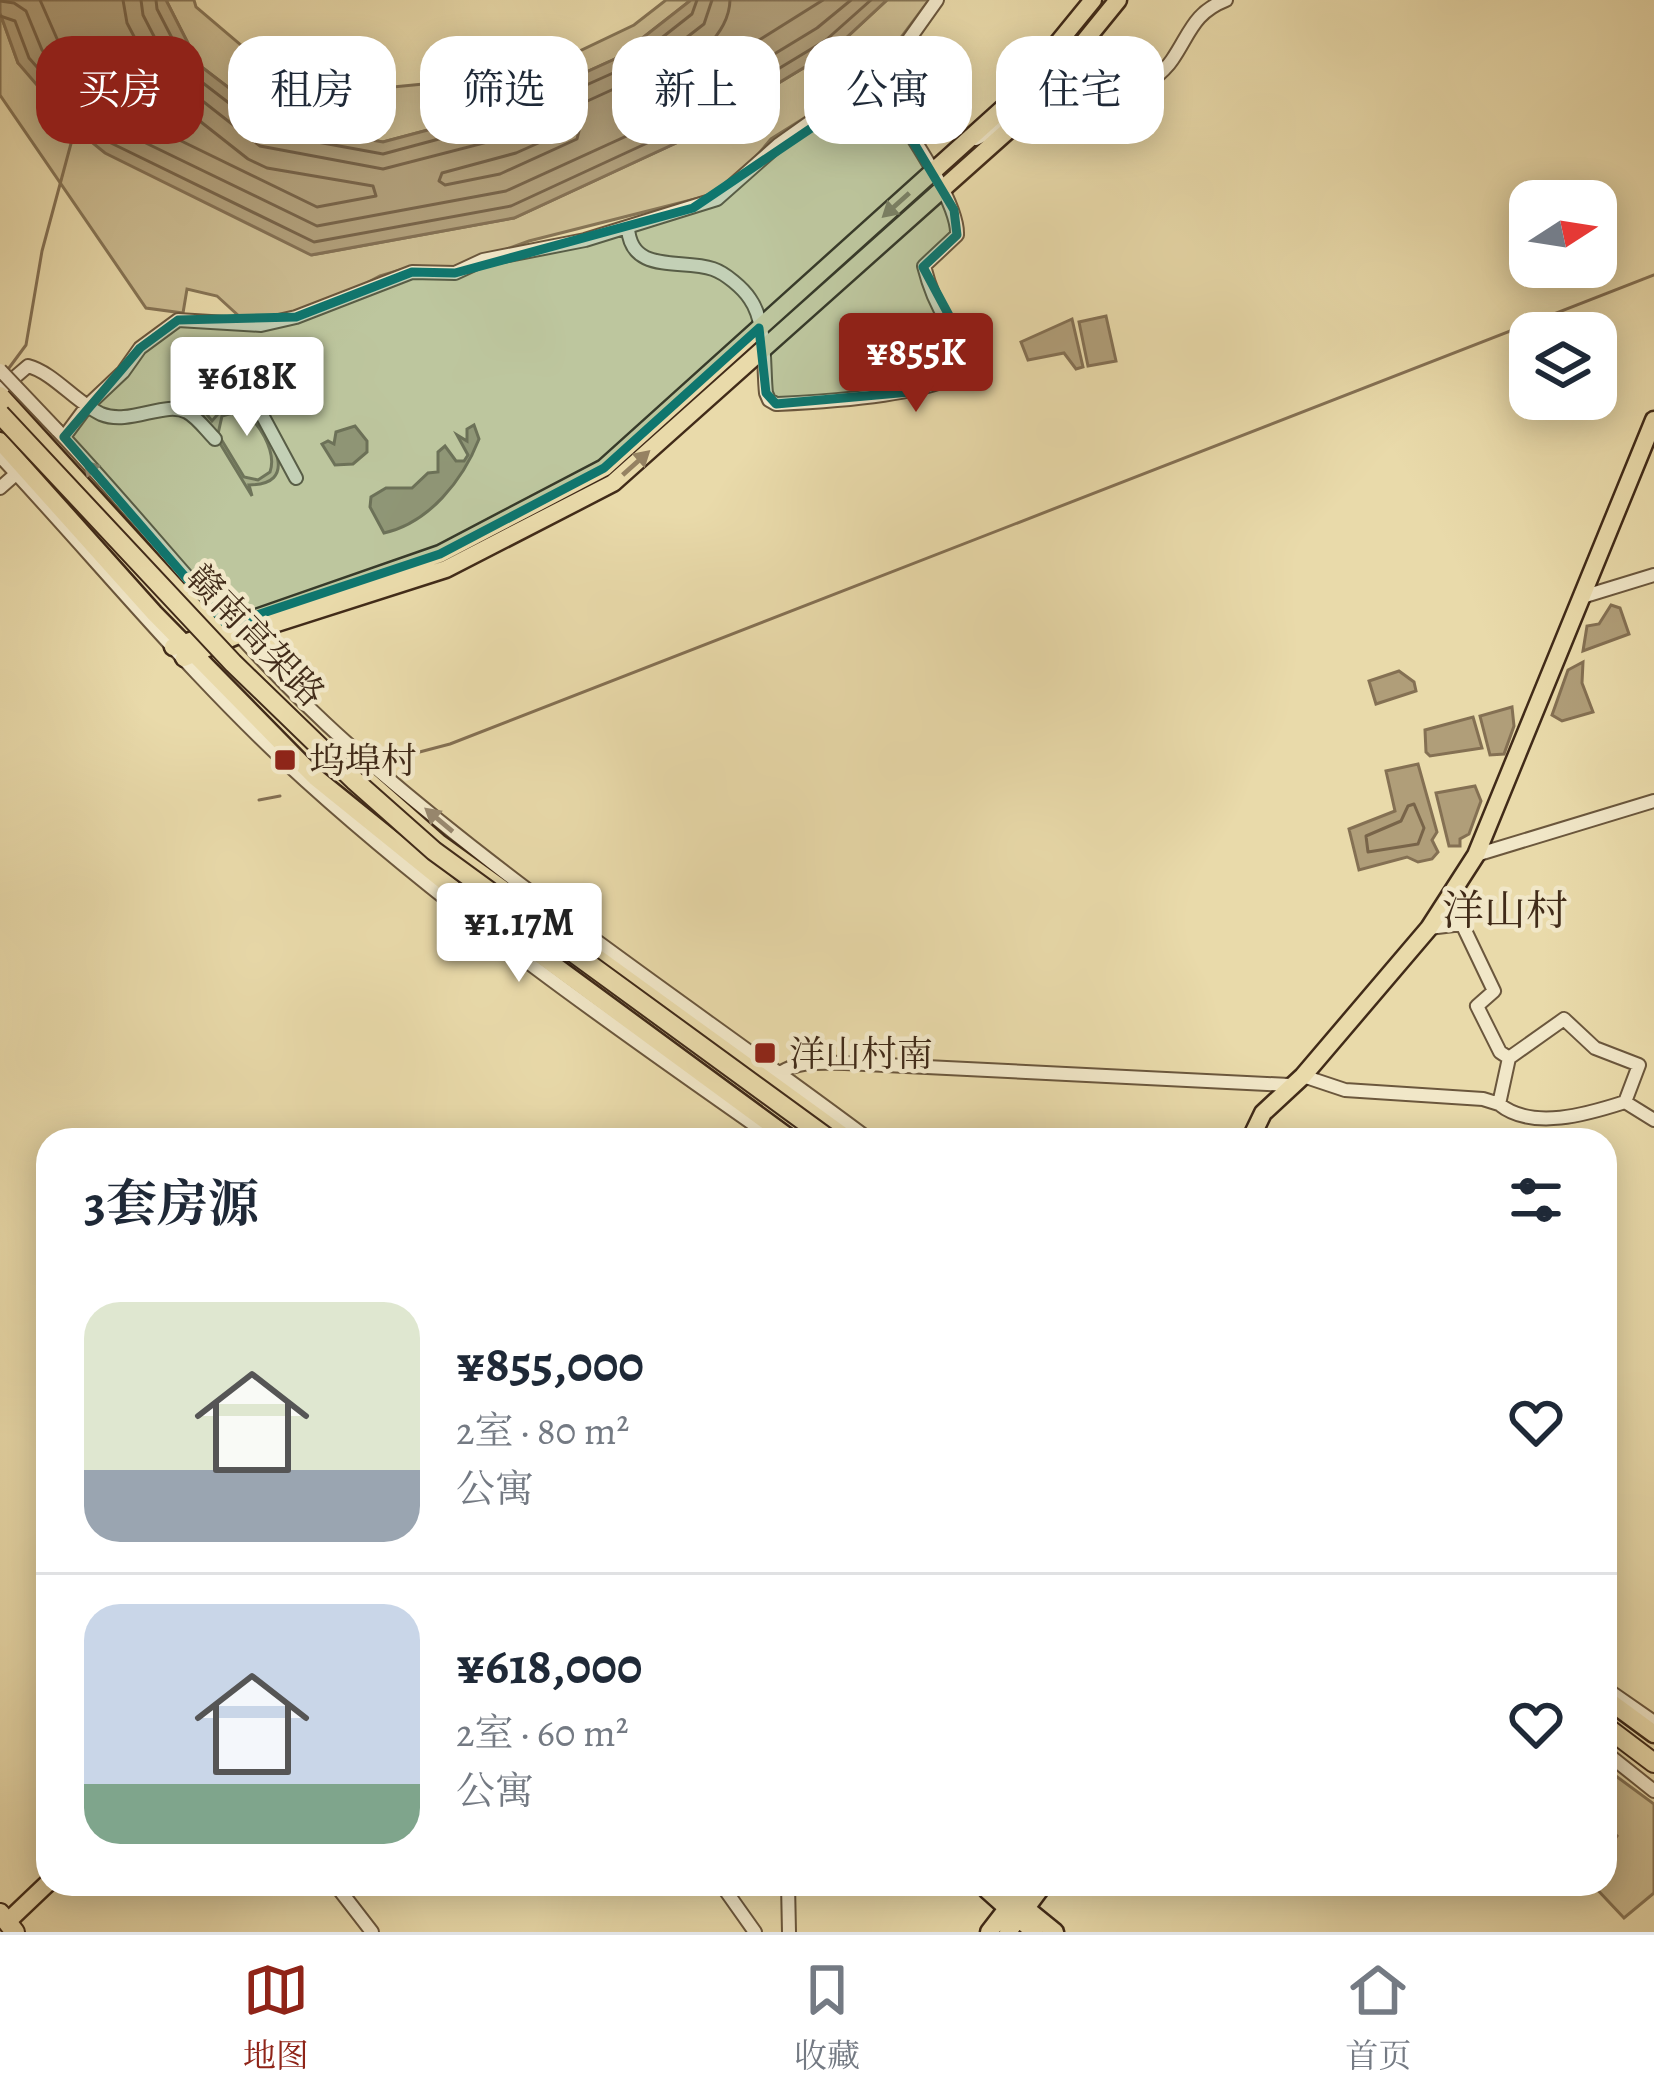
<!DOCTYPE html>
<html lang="zh">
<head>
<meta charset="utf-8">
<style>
  body { margin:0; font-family:Alegreya,"Noto Serif SC",serif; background:#f2f2f3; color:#1f2937; height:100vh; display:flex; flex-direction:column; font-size:45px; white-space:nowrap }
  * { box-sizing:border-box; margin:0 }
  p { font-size:39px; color:#747a83 }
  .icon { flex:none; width:66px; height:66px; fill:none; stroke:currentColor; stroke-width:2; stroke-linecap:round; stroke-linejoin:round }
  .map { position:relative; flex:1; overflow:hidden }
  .sheet { position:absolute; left:36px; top:1128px; width:1581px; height:768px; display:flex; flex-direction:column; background:#fff; border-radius:36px; box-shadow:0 6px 30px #0003 }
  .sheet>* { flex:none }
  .hud { position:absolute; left:36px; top:36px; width:1584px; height:108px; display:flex; gap:24px }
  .needle { width:78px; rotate:78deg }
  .buttons { position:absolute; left:1509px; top:180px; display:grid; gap:24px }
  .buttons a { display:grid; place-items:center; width:108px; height:108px; border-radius:24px; background:#fff; box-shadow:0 6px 30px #0003; font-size:60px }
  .price { position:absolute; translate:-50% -102px; padding:0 27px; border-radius:12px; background:#fff; color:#222; font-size:39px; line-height:78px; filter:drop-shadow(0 3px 6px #0008) }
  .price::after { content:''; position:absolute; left:50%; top:72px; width:36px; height:27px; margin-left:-18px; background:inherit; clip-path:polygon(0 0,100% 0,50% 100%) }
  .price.on { background:#8f2418; color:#fff }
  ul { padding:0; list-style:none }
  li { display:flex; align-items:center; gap:36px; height:300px; padding:0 48px }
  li+li { border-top:3px solid #e0e1e3 }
  li span { display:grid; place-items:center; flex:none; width:336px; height:240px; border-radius:36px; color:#555 }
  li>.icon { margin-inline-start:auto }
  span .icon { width:144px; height:144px; fill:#fffc; stroke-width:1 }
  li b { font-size:51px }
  h2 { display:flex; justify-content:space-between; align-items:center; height:144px; padding:0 48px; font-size:51px }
  .tag { padding:0 42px; border-radius:36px; background:#fff; box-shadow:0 6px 30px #0003; font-size:42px; line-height:108px }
  .tag.on { background:#8f2418; color:#fff }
  .tabs { display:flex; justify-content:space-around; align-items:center; height:168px; border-top:3px solid #e0e1e3; background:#fff; font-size:33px; color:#747a83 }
  .tabs a { display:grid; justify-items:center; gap:6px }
  .tabs .on { color:#8f2418 }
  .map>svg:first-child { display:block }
  .green { fill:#ccbc91; stroke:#867455; stroke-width:3; fill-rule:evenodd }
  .water { fill:#b09e79; stroke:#847053; stroke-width:3 }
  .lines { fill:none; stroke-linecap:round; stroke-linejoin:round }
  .shore { stroke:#786449; stroke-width:3 }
  .stream { stroke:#847053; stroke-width:3 }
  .minor-casing { stroke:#6b573d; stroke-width:16 }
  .major-casing { stroke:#412b19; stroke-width:21 }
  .highway-casing { stroke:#412b19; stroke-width:22 }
  .minor { stroke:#f1e7c8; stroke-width:12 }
  .major { stroke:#e9daaa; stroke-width:16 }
  .highway { stroke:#e9daaa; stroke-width:18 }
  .minor-bridge-casing { stroke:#6b573d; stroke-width:16; stroke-linecap:butt }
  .highway-bridge-casing { stroke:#412b19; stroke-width:22; stroke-linecap:butt }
  .minor-bridge { stroke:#f1e7c8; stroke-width:12 }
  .highway-bridge { stroke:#e9daaa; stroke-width:18 }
  .oneway { fill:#958262 }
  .oneway2 { fill:#998970 }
  .marked { fill:#0f766e; fill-opacity:0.2; stroke:#0f766e; stroke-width:9; stroke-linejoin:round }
  .poi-dot { fill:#8f2418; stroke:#f1e7c8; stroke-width:4.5 }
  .labels { text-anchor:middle; stroke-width:9; stroke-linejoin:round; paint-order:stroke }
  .street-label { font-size:36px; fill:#412b19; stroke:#f1e7c8 }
  .poi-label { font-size:36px; fill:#412b19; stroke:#f1e7c8; text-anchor:start }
  .quarter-label { font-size:42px; fill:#412b19; stroke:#f1e7c8 }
</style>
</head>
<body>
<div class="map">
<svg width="1654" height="1932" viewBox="0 0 1654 1932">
  <rect width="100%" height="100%" fill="#e9daaa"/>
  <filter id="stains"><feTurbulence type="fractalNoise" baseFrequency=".00167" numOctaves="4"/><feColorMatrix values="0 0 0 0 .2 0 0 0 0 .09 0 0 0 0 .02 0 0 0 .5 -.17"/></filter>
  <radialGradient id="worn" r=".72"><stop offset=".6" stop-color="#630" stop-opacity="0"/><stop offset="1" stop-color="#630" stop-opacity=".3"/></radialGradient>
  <path class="green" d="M166 0H194L196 7 301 96 485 78 548 66 634 25 666 0H691L617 58 503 110 383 142 276 124 199 65Z
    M887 0H929L873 75 771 139 737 179 707 196 529 241 457 267H410L380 276 335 300 273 317H240L217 296 187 289 183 313 146 308 0 95V13L18 63 312 255 514 218 689 137 833 50Z
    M238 403 252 408C266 432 305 484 249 485L252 496 202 414 205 412 212 421 224 407ZM240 411C259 420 277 452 270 472L258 480 244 477 218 434 222 416Z
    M1605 1768 1654 1804V1893L1624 1918 1592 1884H1605V1854L1617 1836 1605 1824Z"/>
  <path class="water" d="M0 0H166L199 65 276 124 383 142 503 110 617 58 691 0H887L833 50 689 137 514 218 311 255 105 153 73 127 18 63 0 13Z
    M1106 316 1116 361 1088 366 1079 322Z
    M1072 319 1083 367 1076 369 1064 353 1028 360 1021 342Z
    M474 425 479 439C463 480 429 523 384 533L370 507 371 497 386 488H412L428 473 438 472V452L445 446 456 461H464L468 455 457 435 467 441V429Z
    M355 426 367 441V452L353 464 335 465 322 444 328 441 334 444 336 432Z
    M1611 605 1620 608 1629 634 1583 651 1587 626 1599 624Z
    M1583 662 1582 683 1593 712 1562 721 1552 715 1568 670Z
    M1399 671 1414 682 1416 691 1376 704 1369 681Z
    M1512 707 1514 726 1504 754 1490 755 1480 716Z
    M1473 717 1482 748 1430 756 1426 752 1425 730Z
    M1418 764 1437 832 1432 840 1438 852 1432 859 1418 862 1407 857 1359 870 1349 829 1395 811 1386 771Z
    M1475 786 1481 801 1469 834 1460 839V846H1449L1436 793Z"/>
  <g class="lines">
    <path class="shore" d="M40 0 58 41 105 95 130 116 317 207 376 196 373 186 267 168 248 159 163 92 127 23 123 0
      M141 0 143 15 177 81 260 146 383 169 511 136 629 82 704 24 712 0
      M156 0 157 9 190 73 268 133 383 154 506 121 622 69 692 14 697 0
      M730 0C729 44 673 73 641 96V105L668 97 823 0
      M0 1 14 3 26 11 42 50 92 108 119 130 317 226 506 191 677 113 817 28 851 0
      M0 16 15 21 29 58 82 118 111 143 314 242 511 206 684 126 826 40 871 0
      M572 128 579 131 577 139 500 174 445 185 439 181 442 173 516 153Z
      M1414 804 1424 828 1418 844 1368 852 1366 836 1401 821 1408 806Z"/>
    <path class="stream" d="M6 372 26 345 42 251 76 125
      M389 760 450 744 1654 275
      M259 800 280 796"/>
    <defs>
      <path id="minor" d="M976 139 998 128 1069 109 1090 89H1142C1152 80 1165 71 1172 60 1190 34 1193 13 1226 0
        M628 228C631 275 682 258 713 269 725 273 743 288 750 299 767 323 763 365 766 393L769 400 776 404C818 402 952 396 974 362 971 345 956 336 947 321 936 304 929 286 924 266L957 235C959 200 899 118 878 83
        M217 382 261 413 296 478
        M0 390 28 366C54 373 75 402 101 414 130 426 165 400 187 412 197 417 207 431 215 439
        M186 411 239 363
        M57 430C155 534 240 648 348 744 512 889 695 1009 870 1140
        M64 437 87 406 123 372 140 348 178 320 261 325 296 317 412 272 455 273 483 260 585 240 717 199 778 145 847 96 878 83 937 0
        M0 456C101 564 195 681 306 781 452 913 614 1027 776 1140
        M0 488 17 473
        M1582 597 1654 575
        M1476 855 1654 801
        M1509 1058 1564 1019 1595 1048 1639 1065 1625 1102 1654 1120
        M780 1073C799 1060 823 1063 845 1063L1289 1085
        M1303 1076 1345 1090 1483 1099 1499 1104 1509 1058 1500 1052 1477 1006 1494 991 1462 924 1429 928
        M1499 1104C1532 1131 1588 1114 1625 1102
        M1605 1688 1654 1722
        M1605 1752 1654 1791
        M335 1884 372 1932
        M721 1884 755 1932
        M788 1884 789 1932"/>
      <path id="major" d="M0 395 222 638
        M0 441 154 613 315 777 482 912 792 1140
        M173 647 440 554 604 468 1009 103 1093 0
        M184 658 236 636 446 569 613 483 1022 118 1118 0
        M338 754 439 843 849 1140
        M1250 1140 1263 1113 1303 1076 1429 928 1476 855 1654 420
        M1605 1698 1654 1734
        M992 1884 987 1890 1034 1932
        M996 1884 1055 1932
        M7 1922 48 1883
        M989 1932 1026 1884
        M1008 1932 1044 1884"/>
      <path id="highway" d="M1605 1726 1654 1763
        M0 1913 15 1932"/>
    </defs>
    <use href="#minor" class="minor-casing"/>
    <use href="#major" class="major-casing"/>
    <use href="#highway" class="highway-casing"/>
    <use href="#minor" class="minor"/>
    <use href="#major" class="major"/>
    <use href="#highway" class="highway"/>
    <defs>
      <path id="minor-bridge" d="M0 370 57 430"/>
      <path id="highway-bridge" d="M0 414 233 663 355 781 434 851 830 1140"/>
    </defs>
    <use href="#minor-bridge" class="minor-bridge-casing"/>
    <use href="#highway-bridge" class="highway-bridge-casing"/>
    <use href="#minor-bridge" class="minor-bridge"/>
    <use href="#highway-bridge" class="highway-bridge"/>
  </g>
  <defs><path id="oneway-solid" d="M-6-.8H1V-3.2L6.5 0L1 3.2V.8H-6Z" transform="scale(3)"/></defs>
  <g class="oneway">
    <use href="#oneway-solid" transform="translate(896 205) rotate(138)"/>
    <use href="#oneway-solid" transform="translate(636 463) rotate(-42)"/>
  </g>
  <g class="oneway2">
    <use href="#oneway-solid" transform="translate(96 474) rotate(-131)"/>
    <use href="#oneway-solid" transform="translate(439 820) rotate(-140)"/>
  </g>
  <path class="marked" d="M878 83 954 210 957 235 923 267 974 362 921 391 776 404 766 393 759 328 604 468 440 554 227 625 64 437 140 348 178 320 296 317 412 272 455 273 693 208Z"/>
  <g class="poi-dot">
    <rect x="273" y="748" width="24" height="24" rx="6"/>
    <rect x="753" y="1041" width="24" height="24" rx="6"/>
  </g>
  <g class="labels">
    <g class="street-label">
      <text transform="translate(256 635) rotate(46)" y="13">赣南高架路</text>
    </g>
    <g class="poi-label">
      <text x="309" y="773">坞埠村</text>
      <text x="789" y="1066">洋山村南</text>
    </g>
    <g class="quarter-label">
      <text x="1505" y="925">洋山村</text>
    </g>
  </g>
  <rect width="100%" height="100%" filter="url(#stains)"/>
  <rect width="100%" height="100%" fill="url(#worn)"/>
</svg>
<div class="buttons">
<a><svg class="needle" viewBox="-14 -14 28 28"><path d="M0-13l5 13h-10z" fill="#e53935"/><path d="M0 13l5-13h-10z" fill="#747a83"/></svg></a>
<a><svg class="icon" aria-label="layers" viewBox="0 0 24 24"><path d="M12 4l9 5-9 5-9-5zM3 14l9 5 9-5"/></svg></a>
</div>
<b class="price on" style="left:916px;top:415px">¥855K</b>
<b class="price" style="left:247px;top:439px">¥618K</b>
<b class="price" style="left:519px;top:985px">¥1.17M</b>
<div class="hud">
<a class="tag on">买房</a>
<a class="tag">租房</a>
<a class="tag">筛选</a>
<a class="tag">新上</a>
<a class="tag">公寓</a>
<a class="tag">住宅</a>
</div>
<section class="sheet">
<h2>3套房源<svg class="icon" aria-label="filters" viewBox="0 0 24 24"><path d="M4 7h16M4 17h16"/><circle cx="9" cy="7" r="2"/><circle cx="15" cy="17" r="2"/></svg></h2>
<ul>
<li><span style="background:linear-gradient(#dfe7d0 70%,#9aa5b1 0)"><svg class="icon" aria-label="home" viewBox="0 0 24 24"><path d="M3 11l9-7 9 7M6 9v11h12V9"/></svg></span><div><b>¥855,000</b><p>2室 · 80 m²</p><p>公寓</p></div><svg class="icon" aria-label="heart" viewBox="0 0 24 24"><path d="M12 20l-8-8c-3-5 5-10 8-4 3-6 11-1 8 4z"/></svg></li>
<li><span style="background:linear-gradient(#c9d6e8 75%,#7fa58c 0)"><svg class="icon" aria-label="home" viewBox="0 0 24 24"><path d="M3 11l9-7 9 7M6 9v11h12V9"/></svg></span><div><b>¥618,000</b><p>2室 · 60 m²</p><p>公寓</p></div><svg class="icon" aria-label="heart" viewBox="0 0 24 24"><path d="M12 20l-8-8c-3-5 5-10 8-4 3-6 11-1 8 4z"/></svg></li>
</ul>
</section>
</div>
<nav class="tabs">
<a class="on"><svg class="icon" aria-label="map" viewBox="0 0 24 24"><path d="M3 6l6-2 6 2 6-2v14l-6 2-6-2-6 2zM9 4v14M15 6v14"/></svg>地图</a>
<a><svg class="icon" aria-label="saved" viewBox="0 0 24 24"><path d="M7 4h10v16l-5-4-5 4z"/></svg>收藏</a>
<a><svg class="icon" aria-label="home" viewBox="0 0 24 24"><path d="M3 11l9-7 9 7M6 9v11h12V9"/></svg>首页</a>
</nav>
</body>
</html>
